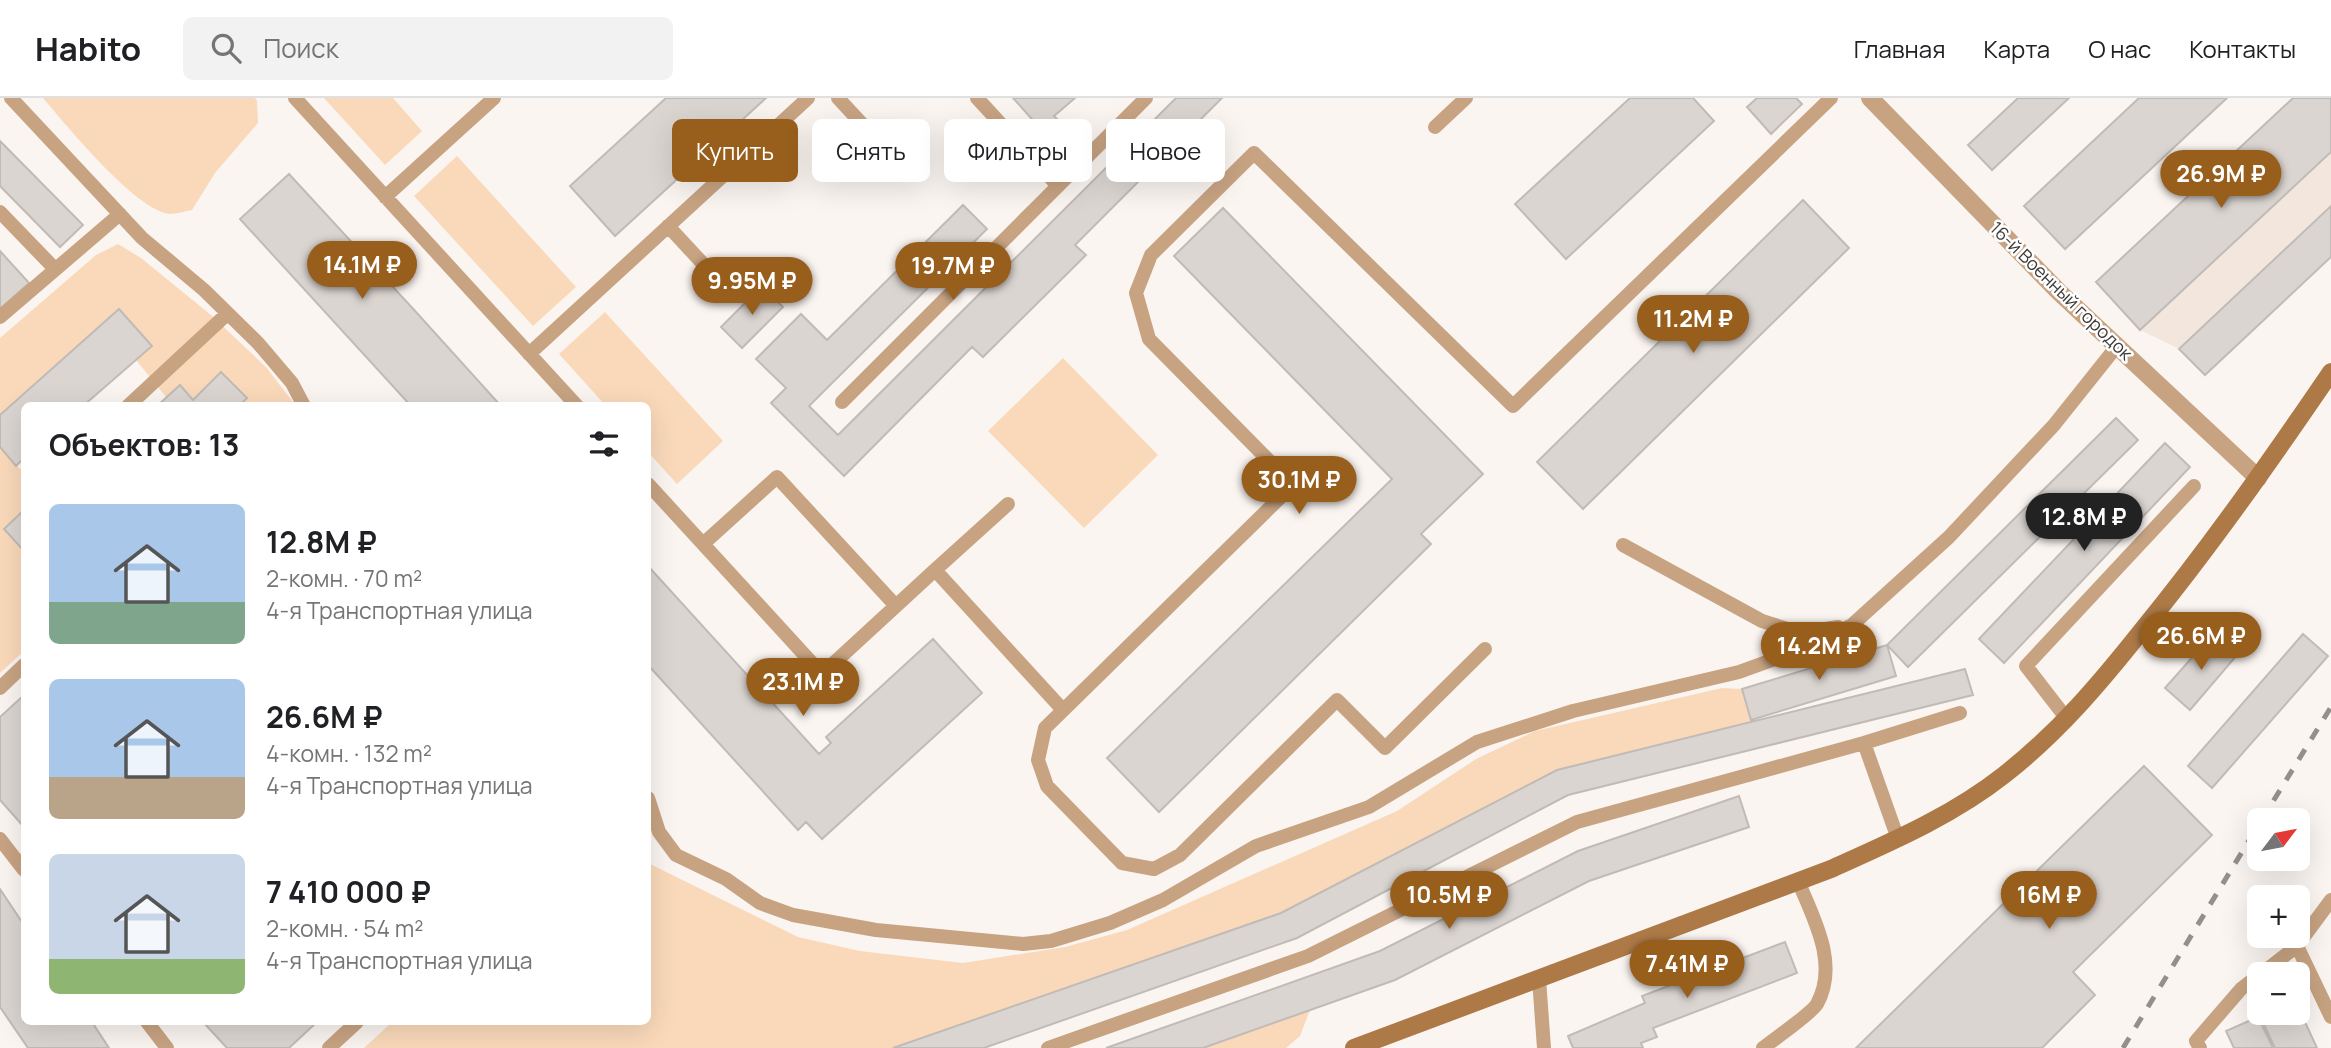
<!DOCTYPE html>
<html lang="ru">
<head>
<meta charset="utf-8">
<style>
  body { margin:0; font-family:Manrope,sans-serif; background:#f2f2f2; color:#202124; height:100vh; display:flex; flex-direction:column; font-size:26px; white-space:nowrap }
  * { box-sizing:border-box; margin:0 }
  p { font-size:23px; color:#757577 }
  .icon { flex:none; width:38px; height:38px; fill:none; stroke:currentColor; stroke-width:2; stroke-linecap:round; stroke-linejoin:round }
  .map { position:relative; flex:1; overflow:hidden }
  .side { position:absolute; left:21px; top:304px; width:630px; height:623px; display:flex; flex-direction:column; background:#fff; border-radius:10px; box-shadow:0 7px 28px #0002 }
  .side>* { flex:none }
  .banner { position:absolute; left:672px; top:21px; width:665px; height:63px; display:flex; gap:14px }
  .needle { width:46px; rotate:58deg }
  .buttons { position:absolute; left:2247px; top:710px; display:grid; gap:14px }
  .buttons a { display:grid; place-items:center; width:63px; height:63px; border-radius:10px; background:#fff; box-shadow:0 7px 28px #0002; font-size:35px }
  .price { position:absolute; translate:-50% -60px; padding:0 16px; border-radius:24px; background:#985e1b; color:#fff; font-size:23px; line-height:46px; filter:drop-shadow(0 2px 4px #0008) }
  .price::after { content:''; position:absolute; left:50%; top:42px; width:21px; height:16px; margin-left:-10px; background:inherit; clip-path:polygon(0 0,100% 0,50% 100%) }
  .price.on { background:#222; color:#fff }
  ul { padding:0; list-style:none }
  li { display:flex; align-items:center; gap:21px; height:175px; padding:0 28px }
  li span { display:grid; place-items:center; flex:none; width:196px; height:140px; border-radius:10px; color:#555 }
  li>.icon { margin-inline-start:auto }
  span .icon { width:84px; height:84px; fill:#fffc; stroke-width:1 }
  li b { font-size:30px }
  h2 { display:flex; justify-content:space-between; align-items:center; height:84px; padding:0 28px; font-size:30px }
  .pill { padding:0 24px; border-radius:10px; background:#fff; box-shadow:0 7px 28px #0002; font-size:24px; line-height:63px }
  .pill.on { background:#985e1b; color:#fff }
  header { display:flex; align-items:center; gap:42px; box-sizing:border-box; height:98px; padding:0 35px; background:#fff; border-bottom:2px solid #e0e0e0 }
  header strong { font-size:33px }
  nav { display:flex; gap:38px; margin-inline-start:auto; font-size:24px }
  .search { width:490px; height:63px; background:#f2f2f2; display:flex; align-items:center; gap:18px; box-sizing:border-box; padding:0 24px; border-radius:10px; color:#757577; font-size:26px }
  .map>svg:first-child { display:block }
  .built { fill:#f3e7dd }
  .green { fill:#fad9ba }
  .building { fill:#dbd5d1; stroke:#c0bbb6; stroke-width:2 }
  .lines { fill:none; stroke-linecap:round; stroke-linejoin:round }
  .service { stroke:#c7a382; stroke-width:14 }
  .minor { stroke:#c7a382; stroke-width:18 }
  .secondary { stroke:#ad7a47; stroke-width:18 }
  .rail { stroke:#938f8c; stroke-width:5; stroke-dasharray:12 12; stroke-linecap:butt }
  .labels { text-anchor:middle; stroke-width:5; stroke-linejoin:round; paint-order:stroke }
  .street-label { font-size:18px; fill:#3d3b39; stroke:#fff }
</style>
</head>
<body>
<header>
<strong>Habito</strong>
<div class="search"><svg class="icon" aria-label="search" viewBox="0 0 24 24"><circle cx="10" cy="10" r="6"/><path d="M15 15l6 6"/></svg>Поиск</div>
<nav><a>Главная</a><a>Карта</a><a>О нас</a><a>Контакты</a></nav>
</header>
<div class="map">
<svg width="2331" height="950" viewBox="0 0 2331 950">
  <rect width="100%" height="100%" fill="#fbf5f1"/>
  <path class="built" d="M2331 34V159L2205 277 2179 251 2140 232Z"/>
  <path class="green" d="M43 0H255L257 3 258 25 215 75 192 112C186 113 177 116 170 116 136 113 66 27 43 0Z
    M324 0H393L422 33 385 67Z
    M457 58 576 189 533 228 414 98Z
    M118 146 141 160 211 217 266 269 296 308H157L166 299 136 262 83 308H24V360L17 368 24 374V553L0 575V240L96 157Z
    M605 214 723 343 677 386 648 354V308H606L559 256Z
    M1063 260 1158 357 1084 430 988 333Z
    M1722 590 1742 591 1752 624 1557 672 1281 815 893 950H364L392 924H648V765L798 839 860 853 963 865 1065 849 1127 832 1397 713 1476 661 1535 633Z
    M1310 912 1300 938 1286 950H1205Z"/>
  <path class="building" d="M666 0H766L615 138 570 88Z
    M1013 0H1075L1054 18 1061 25 1047 38Z
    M1176 0H1222L1075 147 1086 157 983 259 972 249 844 378 771 305 786 290 756 261 801 216 827 242 963 107 987 131 809 308 838 337Z
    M1630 0H1693L1714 23 1566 161 1515 106Z
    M1757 0H1796L1802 6 1771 36 1747 9Z
    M2018 0H2069L1992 72 1968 47Z
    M2139 0H2227L2065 151 2024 108Z
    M2293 0H2331V54L2140 232 2096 184Z
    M0 43 83 127 60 149 0 88Z
    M289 76 416 214 501 308H411L240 121Z
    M1803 102 1849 150 1583 411 1537 364Z
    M2331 108V159L2205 277 2179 251Z
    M1223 110 1483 376 1421 436 1431 446 1159 714 1107 660 1392 381 1174 158Z
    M0 153 29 185 0 211Z
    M762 188 783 209 742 250 721 229Z
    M119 211 152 248 83 308H24V360L16 368 0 349V317Z
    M221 274 247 300 239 308H157L180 287 193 302Z
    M2116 320 2138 342 1908 569 1887 547Z
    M2165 345 2190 369 2004 565 1979 541Z
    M24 412V453L4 431Z
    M648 468 819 656 831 645 826 639 933 541 982 595 822 741 806 724 798 732 648 567Z
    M2213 536 2237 557 2190 612 2165 590Z
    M2303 536 2328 558 2212 690 2188 668Z
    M1887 547 1896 578 1751 622 1742 591Z
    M1965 571 1973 597 1568 697 1297 840 984 950H893L1281 815 1557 672Z
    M24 597V729L0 702V619Z
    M2144 668 2212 737 2073 874 2095 897 2042 950H1856Z
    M1739 698 1749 729 1589 783 1395 882 1203 950H1106L1380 853 1578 753Z
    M0 791 24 827V924H92L109 950H28L0 909Z
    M1785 844 1797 875 1653 930 1657 939 1641 945 1643 950H1573L1568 938 1645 905 1642 898Z
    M2259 895V915H2298V909L2317 950H2275L2251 899Z
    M2258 919 2273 950H2234L2226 933Z
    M203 924H317L289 950H227Z"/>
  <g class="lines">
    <path class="service" d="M11 0 142 140 204 192 258 245 292 285 304 308
      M295 0 577 308
      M838 0 888 54
      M977 0 1058 88
      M1435 29 1466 0
      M385 99 494 0
      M0 114 55 171
      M668 128 731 196
      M0 219 120 116
      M529 256 808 0
      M842 304 1146 0
      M128 308 227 216
      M648 386 822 576 935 472 1063 612
      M703 446 777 379 896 508
      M1623 447 1762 523 1800 535 1838 529
      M935 472 1008 406
      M1485 551 1385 650 1337 602 1180 757 1154 771 1122 765 1047 688 1038 662 1045 630 1293 387 1149 241 1136 195 1151 157 1254 55 1513 308 1831 0
      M0 590 24 567
      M2067 621 2026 568 2194 388
      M1864 645 1898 741
      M648 700 659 734 676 757 726 781 760 805 793 817 876 832 1023 846 1051 843 1110 825 1163 802 1256 748 1369 709 1477 644 1573 613 1739 574 1805 550 1852 527 1949 439 2054 327 2117 248
      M0 741 24 772
      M2331 802 2297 848 2331 919
      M2260 877 2297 848
      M1539 881 1544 950
      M147 924 167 950
      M329 950 357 924
      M1048 950 1308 858 1577 724 1864 645 1960 615
      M1763 950C1774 941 1811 916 1817 906 1839 866 1814 821 1798 783
      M2200 950 2196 943 2241 891 2259 877"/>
    <path class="minor" d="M1870 0 2059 194 2258 380"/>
    <path class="secondary" d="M1354 950 1831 771C1891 744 1952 718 2004 677 2058 635 2100 585 2143 531 2210 449 2271 362 2331 274"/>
    <path class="rail" d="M2261 723 2331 609
      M2123 950 2259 726"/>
  </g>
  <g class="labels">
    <g class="street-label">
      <text transform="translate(2061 193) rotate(44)" y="6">16-й Военный городок</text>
    </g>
  </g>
</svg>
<div class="buttons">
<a><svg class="needle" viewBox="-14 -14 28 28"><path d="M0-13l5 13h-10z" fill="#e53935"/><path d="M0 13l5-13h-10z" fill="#757577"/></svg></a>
<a>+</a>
<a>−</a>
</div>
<b class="price" style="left:2221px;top:112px">26.9M ₽</b>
<b class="price" style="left:362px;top:203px">14.1M ₽</b>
<b class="price" style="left:953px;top:204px">19.7M ₽</b>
<b class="price" style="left:752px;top:219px">9.95M ₽</b>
<b class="price" style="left:1693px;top:257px">11.2M ₽</b>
<b class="price" style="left:1299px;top:418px">30.1M ₽</b>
<b class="price on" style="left:2084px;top:455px">12.8M ₽</b>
<b class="price" style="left:2201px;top:574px">26.6M ₽</b>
<b class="price" style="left:1819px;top:584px">14.2M ₽</b>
<b class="price" style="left:803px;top:620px">23.1M ₽</b>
<b class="price" style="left:1449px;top:833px">10.5M ₽</b>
<b class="price" style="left:2049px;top:833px">16M ₽</b>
<b class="price" style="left:1687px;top:902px">7.41M ₽</b>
<div class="banner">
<a class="pill on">Купить</a>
<a class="pill">Снять</a>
<a class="pill">Фильтры</a>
<a class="pill">Новое</a>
</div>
<section class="side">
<h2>Объектов: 13<svg class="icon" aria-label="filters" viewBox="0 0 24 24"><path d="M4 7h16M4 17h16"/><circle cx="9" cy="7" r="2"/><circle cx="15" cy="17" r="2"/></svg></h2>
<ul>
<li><span style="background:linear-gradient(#a9c7e8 70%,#7fa58c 0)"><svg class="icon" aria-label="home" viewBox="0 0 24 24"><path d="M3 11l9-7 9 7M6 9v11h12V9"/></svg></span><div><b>12.8M ₽</b><p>2-комн. · 70 m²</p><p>4-я Транспортная улица</p></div></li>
<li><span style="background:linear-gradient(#a9c7e8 70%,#b9a48a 0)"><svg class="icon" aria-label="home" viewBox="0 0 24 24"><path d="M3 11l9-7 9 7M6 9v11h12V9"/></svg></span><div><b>26.6M ₽</b><p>4-комн. · 132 m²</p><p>4-я Транспортная улица</p></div></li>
<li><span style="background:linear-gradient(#c9d6e8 75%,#8fb573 0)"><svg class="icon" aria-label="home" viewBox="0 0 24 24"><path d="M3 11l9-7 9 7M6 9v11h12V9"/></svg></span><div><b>7 410 000 ₽</b><p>2-комн. · 54 m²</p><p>4-я Транспортная улица</p></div></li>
</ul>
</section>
</div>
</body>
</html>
